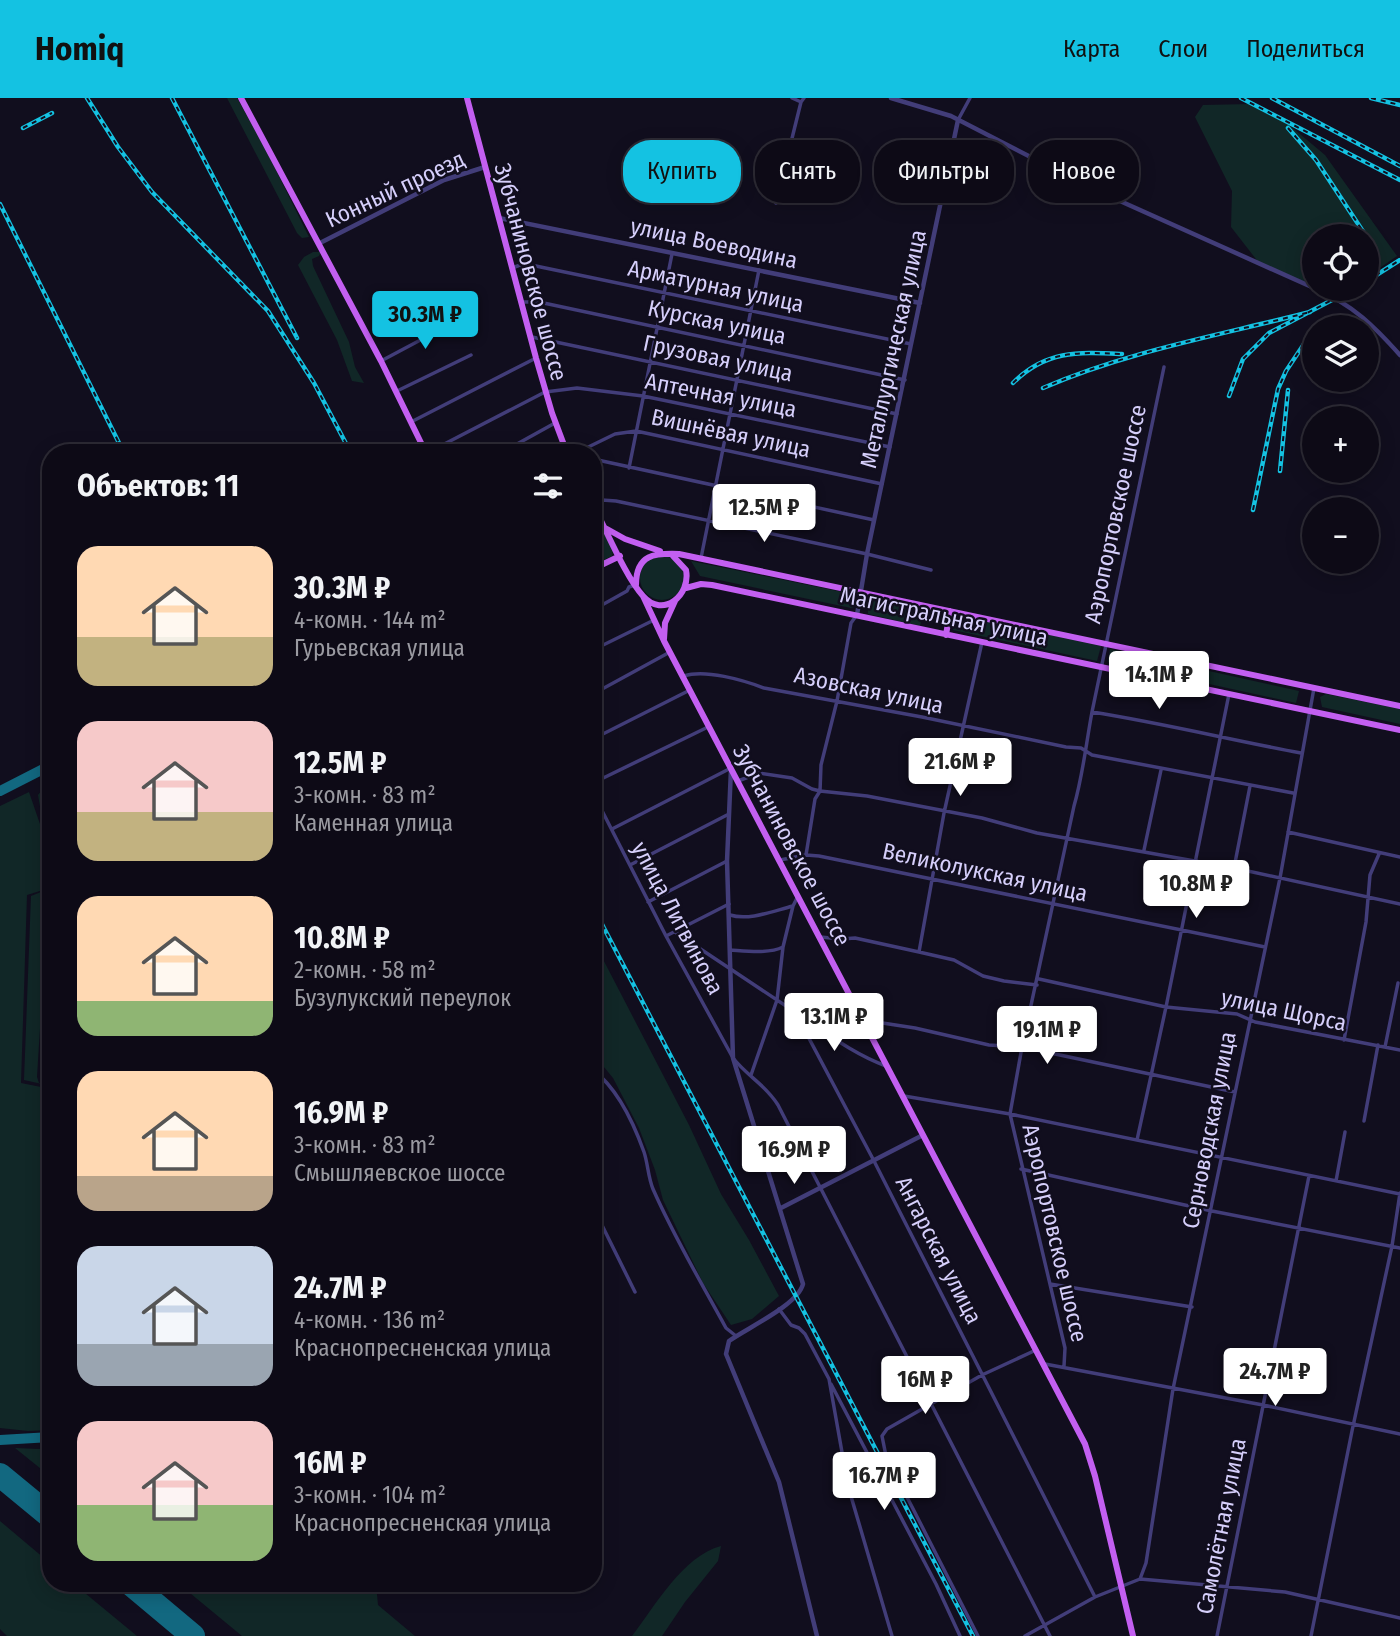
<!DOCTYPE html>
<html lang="ru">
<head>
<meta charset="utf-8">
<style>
  body { margin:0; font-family:"Fira Sans Condensed",sans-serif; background:#16131f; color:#f1f3f6; height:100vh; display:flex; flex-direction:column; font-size:26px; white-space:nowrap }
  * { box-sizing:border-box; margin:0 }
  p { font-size:23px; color:#9a9aa1 }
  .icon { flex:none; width:38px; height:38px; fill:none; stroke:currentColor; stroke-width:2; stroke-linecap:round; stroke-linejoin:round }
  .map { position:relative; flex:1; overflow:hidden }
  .drawer { position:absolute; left:42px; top:346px; width:560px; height:1148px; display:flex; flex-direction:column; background:#0d0a16; border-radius:28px; box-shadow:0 4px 18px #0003,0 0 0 2px #2d2b35 }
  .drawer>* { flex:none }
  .guide { position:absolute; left:623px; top:42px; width:665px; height:63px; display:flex; gap:14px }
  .buttons { position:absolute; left:1302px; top:126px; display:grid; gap:14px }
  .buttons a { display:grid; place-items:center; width:77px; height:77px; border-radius:50%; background:#0d0a16; box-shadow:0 4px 18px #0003,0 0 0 2px #2d2b35; font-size:35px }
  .price { position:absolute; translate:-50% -60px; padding:0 16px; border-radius:7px; background:#fff; color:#222; font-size:23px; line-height:46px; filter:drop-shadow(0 2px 4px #0008) }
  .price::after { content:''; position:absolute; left:50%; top:42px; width:21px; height:16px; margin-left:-10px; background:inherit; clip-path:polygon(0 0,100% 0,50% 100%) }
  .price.active { background:#14c2e2; color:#111 }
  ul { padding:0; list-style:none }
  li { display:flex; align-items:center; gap:21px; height:175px; padding:0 35px }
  li span { display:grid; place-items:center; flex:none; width:196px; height:140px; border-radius:21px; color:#555 }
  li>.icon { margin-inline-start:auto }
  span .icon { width:84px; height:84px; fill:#fffc; stroke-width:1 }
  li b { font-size:30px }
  h2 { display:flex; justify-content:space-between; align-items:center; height:84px; padding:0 35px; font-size:30px }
  .pill { padding:0 24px; border-radius:28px; background:#0d0a16; box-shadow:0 4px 18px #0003,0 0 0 2px #2d2b35; font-size:24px; line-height:63px }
  .pill.active { background:#14c2e2; color:#111 }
  header { display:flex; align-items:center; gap:42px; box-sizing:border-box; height:98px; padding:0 35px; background:#14c2e2; color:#111 }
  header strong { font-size:33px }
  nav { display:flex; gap:38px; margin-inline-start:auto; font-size:24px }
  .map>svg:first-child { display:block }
  .green { fill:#112727 }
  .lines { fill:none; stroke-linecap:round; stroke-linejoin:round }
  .taxiway { stroke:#126880; stroke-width:10 }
  .runway { stroke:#126880; stroke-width:24 }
  .minor { stroke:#423d79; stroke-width:3.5 }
  .tertiary { stroke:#423d79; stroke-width:4.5 }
  .primary { stroke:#c35ff1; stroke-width:6 }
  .rail-casing { stroke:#14c2e2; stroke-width:4.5 }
  .rail { stroke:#110e1e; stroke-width:2; stroke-dasharray:5; stroke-linecap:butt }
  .labels { text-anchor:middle; stroke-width:5; stroke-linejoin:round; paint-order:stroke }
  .street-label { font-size:23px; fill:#d6cffb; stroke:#110e1e }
</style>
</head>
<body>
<header>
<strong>Homiq</strong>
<nav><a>Карта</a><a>Слои</a><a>Поделиться</a></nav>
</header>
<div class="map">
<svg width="1400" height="1538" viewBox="0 0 1400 1538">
  <rect width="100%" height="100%" fill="#110e1e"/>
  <path class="green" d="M227 0H237L266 52 309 139 302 140 297 135Z
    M1251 6 1282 21 1325 57 1397 158 1367 179V138H1314V190L1259 165 1231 129 1232 93 1195 19 1203 7Z
    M313 154H321L319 158 312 161 313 168 349 244 355 269 364 285 352 283 337 242 298 167 304 159Z
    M593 412 613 453 612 458 593 467V458L597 454 593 446Z
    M640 480a22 22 0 1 1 44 0a22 22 0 1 1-44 0Z
    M691 463 852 496 857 501 855 509 851 510 700 478Z
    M868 499 924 511 920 528 868 516Z
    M956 517 1101 548 1097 563 953 532Z
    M1110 551 1299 593 1296 605 1108 564Z
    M1326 596 1400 611V626L1322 609 1320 599Z
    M51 688V771L38 697 42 692Z
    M29 694 41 729 43 792 27 797 21 985 51 991V1332L28 1333 0 1330V708Z
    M46 792 48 800 37 979 39 985H51V988L24 982 31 798Z
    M593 842 689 1027 721 1096 749 1142 779 1198 752 1221 731 1227 703 1185 663 1102 655 1072 639 1030 613 980 599 963 593 948Z
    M51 1349V1379L15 1350 39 1351Z
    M0 1423 51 1466V1486H74L137 1538H7L0 1531Z
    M721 1448 718 1463 685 1504 662 1538H632C655 1508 683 1458 721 1448Z
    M179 1486H376L378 1507 415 1538H242Z"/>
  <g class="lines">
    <path class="taxiway" d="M0 693 51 667
      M0 1342 51 1339
      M155 1506 156 1486"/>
    <path class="runway" d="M0 1377 51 1419
      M131 1486 193 1538"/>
    <path class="minor" d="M792 0 801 4 804 0
      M958 22 970 0
      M776 105 801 4
      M512 170 523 166 531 167 911 246
      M521 204H539L905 282
      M532 239 897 316
      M381 263 458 222
      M397 293 471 257
      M411 324 536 260
      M427 355 545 294 577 290 643 298 890 349
      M501 355 555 325
      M576 355 615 336 636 333 882 386
      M593 361 874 422
      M629 370 672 156
      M593 406 602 402 616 403 867 456 931 472
      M701 460 759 172
      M593 512 627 493 629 489 635 487
      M593 552 654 522
      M684 578C705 571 743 582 764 590L922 619 1066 649 1081 650 1092 657 1293 695
      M593 596 670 554
      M1092 614C1162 625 1231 642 1301 655
      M593 641 688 593
      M738 683 759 675 792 680 812 691 820 693 867 698 982 720 1037 735 1234 770 1400 806
      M593 685 708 629
      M593 695 666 838 733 960C748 979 765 986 778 1007L1050 1538
      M612 731 731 670
      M1288 734 1400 759
      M1144 752 1161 672
      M806 757 815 701 820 693 821 667 837 603 851 525 856 518
      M780 762 806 757 819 758 1265 849
      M630 767 727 717
      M1234 770 1250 688
      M648 804 727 763
      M730 817C749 823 773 813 793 808
      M675 834 795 914 873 1061 1095 1499
      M666 838 729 806
      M820 839 842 841 855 840 919 854 954 862 983 878 1004 883 1037 887
      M730 852C746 853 769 856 783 849
      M919 854 944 715 982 544
      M1039 881 1166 909 1237 916 1255 924 1400 952
      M796 915C825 934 853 956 886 968
      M863 922 915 930 989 947 1022 949 1235 994
      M1344 942 1366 824 1370 777 1379 756
      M1385 949 1398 885
      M593 972C617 990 634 1026 644 1054 648 1066 648 1079 653 1091 674 1139 701 1184 726 1230L736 1238
      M751 977 777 902 783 849 793 808 797 800
      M904 998 1010 1016 1400 1096
      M1364 1023 1378 947
      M1137 1042 1166 909 1229 596
      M1021 1071 1212 1113 1400 1150
      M1336 1083 1345 1034
      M593 1109 635 1194
      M1050 1186 1192 1209
      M779 1211 791 1227 799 1230 805 1236 829 1281 848 1388 892 1538
      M1045 1266 1263 1307 1400 1336
      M1064 1268 1065 1250 1010 1016 1022 949 1074 708C1083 677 1086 646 1092 614L1164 269
      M831 1286 936 1486 960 1538
      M1140 1481 1146 1465 1173 1291 1280 780 1314 590
      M978 1538 886 1358 882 1338 887 1331 982 1277 1036 1252
      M1025 1538 1095 1499 1140 1481 1285 1494 1400 1520
      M1217 1538 1309 1078
      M1311 1538 1352 1333 1392 1148 1400 1095"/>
    <path class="tertiary" d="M891 0 951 18 1091 90 1314 190
      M499 120 920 205
      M320 145 444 82 485 69
      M1316 191C1353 207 1374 228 1400 257
      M857 517 867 456 958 22
      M731 671 727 763 733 960 803 1186C798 1207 747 1230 729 1243L726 1256 779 1384 817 1538
      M781 1110 923 1037"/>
    <path class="primary" d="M241 0 381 263 426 355
      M467 0 536 260 552 315 567 355
      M593 407C607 433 625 478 643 498 663 521 691 497 686 472L673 458
      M607 431 625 441 660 453
      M593 471 620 458
      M636 487C636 456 655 455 679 456L1400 608
      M686 490 701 486 712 487 1400 632
      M643 498 664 543 1085 1346 1095 1378 1133 1538
      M946 537 950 513
      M664 541 665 525 675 503"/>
    <defs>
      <path id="rail" d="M87 0 118 49 152 94 268 213 314 285 351 355
        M172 0 297 240
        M1241 0 1400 82
        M1272 0 1400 68
        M1371 0 1400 7
        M23 30 52 15
        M1288 30 1316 62 1366 138
        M0 106 124 355
        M1367 139 1376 153
        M1367 183 1400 162
        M1013 285C1046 252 1078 254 1122 256
        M1043 290C1128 253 1221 237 1310 214
        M1229 298 1243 261 1269 235 1353 191
        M1280 373 1288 292
        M1253 412 1278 291 1286 273 1314 231
        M593 809 973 1538"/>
    </defs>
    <use href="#rail" class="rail-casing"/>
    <use href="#rail" class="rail"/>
  </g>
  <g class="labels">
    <g class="street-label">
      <text transform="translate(395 91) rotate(-25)" y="8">Конный проезд</text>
      <text transform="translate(714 145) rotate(12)" y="8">улица Воеводина</text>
      <text transform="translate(531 174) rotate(75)" y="8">Зубчаниновское шоссе</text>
      <text transform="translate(716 188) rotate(12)" y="8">Арматурная улица</text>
      <text transform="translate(717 224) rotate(12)" y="8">Курская улица</text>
      <text transform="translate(893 251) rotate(-78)" y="8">Металлургическая улица</text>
      <text transform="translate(718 260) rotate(12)" y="8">Грузовая улица</text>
      <text transform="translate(721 297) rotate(11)" y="8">Аптечная улица</text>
      <text transform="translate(731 335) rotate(12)" y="8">Вишнёвая улица</text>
      <text transform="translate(1115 416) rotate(-78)" y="8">Аэропортовское шоссе</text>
      <text transform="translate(944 518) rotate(12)" y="8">Магистральная улица</text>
      <text transform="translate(869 592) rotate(12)" y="8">Азовская улица</text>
      <text transform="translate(792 747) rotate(62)" y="8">Зубчаниновское шоссе</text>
      <text transform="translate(985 774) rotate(12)" y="8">Великолукская улица</text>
      <text transform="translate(678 820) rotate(62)" y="8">улица Литвинова</text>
      <text transform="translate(1284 912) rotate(12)" y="8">улица Щорса</text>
      <text transform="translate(1209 1032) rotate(-79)" y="8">Серноводская улица</text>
      <text transform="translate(1055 1135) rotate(77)" y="8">Аэропортовское шоссе</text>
      <text transform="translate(939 1152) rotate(63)" y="8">Ангарская улица</text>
      <text transform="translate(1221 1428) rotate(-79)" y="8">Самолётная улица</text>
    </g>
  </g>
</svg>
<div class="buttons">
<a><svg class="icon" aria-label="locate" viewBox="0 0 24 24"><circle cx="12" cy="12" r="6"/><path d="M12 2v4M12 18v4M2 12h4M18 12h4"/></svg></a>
<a><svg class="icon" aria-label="layers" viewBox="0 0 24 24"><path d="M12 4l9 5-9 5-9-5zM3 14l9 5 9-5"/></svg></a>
<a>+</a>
<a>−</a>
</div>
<b class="price active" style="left:425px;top:253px">30.3M ₽</b>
<b class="price" style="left:764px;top:446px">12.5M ₽</b>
<b class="price" style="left:1159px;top:613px">14.1M ₽</b>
<b class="price" style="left:960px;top:700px">21.6M ₽</b>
<b class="price" style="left:1196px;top:822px">10.8M ₽</b>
<b class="price" style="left:834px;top:955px">13.1M ₽</b>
<b class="price" style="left:1047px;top:968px">19.1M ₽</b>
<b class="price" style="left:794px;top:1088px">16.9M ₽</b>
<b class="price" style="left:1275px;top:1310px">24.7M ₽</b>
<b class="price" style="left:925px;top:1318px">16M ₽</b>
<b class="price" style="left:884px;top:1414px">16.7M ₽</b>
<div class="guide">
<a class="pill active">Купить</a>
<a class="pill">Снять</a>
<a class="pill">Фильтры</a>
<a class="pill">Новое</a>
</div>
<section class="drawer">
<h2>Объектов: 11<svg class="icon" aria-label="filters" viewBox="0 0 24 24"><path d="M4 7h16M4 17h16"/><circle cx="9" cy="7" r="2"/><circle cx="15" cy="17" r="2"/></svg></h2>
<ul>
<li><span style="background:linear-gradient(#ffd9b3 65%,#c2b280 0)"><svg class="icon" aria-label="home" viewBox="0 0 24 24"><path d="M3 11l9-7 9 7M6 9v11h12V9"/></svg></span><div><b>30.3M ₽</b><p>4-комн. · 144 m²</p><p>Гурьевская улица</p></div></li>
<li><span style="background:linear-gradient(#f6c9c9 65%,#c2b280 0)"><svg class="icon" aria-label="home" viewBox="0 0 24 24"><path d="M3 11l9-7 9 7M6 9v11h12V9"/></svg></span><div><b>12.5M ₽</b><p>3-комн. · 83 m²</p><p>Каменная улица</p></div></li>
<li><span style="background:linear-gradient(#ffd9b3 75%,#8fb573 0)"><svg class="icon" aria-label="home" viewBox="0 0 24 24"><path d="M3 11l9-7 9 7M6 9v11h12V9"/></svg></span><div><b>10.8M ₽</b><p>2-комн. · 58 m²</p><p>Бузулукский переулок</p></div></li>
<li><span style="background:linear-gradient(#ffd9b3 75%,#b9a48a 0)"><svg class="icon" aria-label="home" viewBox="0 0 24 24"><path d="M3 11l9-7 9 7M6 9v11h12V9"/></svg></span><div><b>16.9M ₽</b><p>3-комн. · 83 m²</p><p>Смышляевское шоссе</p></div></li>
<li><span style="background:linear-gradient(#c9d6e8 70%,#9aa5b1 0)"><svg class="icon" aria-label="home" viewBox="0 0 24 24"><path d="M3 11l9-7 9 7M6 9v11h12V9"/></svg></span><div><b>24.7M ₽</b><p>4-комн. · 136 m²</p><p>Краснопресненская улица</p></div></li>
<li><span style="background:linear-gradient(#f6c9c9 60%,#8fb573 0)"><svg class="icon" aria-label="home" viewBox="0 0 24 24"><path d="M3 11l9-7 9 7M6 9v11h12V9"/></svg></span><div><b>16M ₽</b><p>3-комн. · 104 m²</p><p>Краснопресненская улица</p></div></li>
</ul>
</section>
</div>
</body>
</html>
